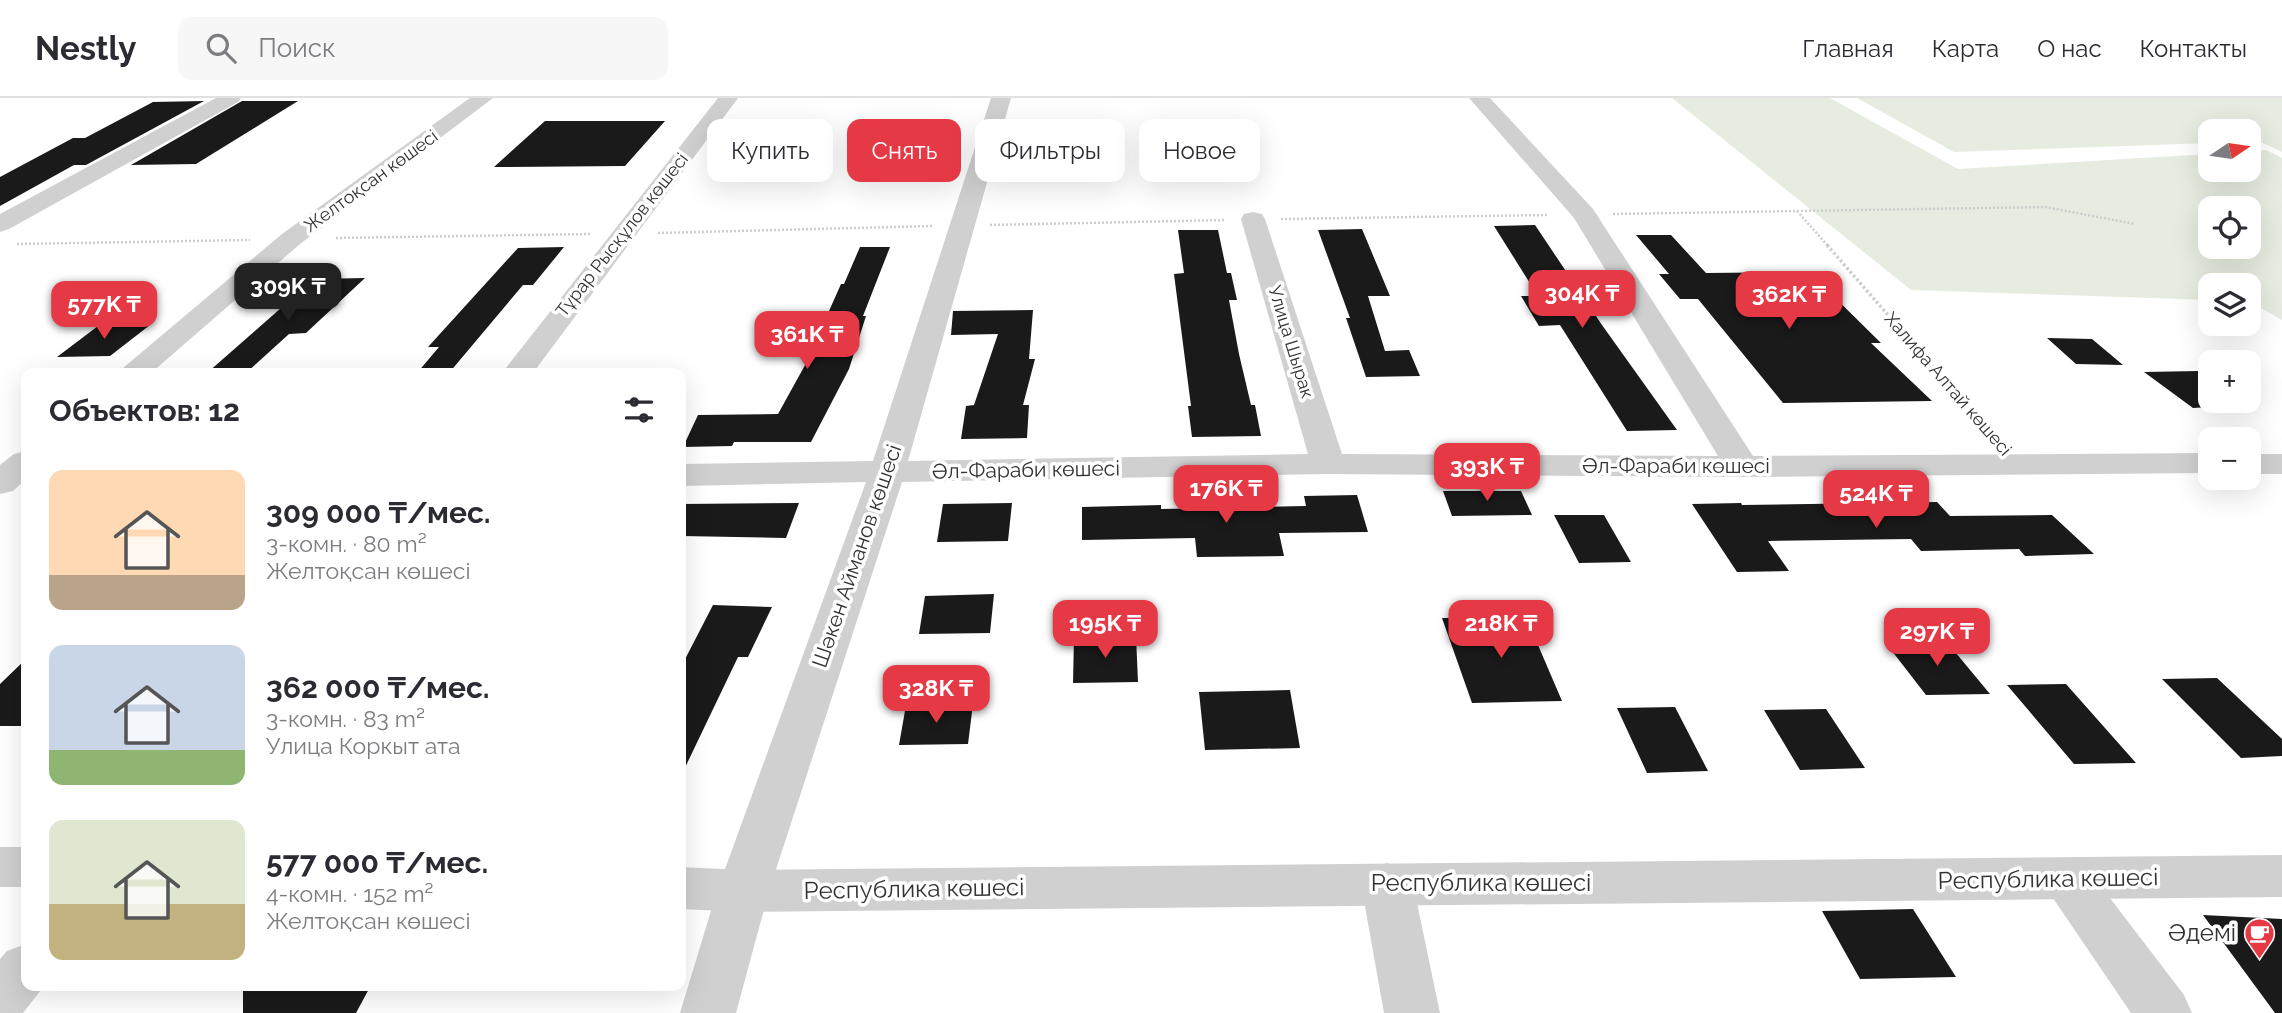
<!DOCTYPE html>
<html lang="ru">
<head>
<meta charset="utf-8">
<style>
  body { margin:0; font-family:Raleway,sans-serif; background:#f7f7f7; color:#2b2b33; height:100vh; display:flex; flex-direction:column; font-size:26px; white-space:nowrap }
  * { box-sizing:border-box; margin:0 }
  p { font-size:23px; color:#7c7c81 }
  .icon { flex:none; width:38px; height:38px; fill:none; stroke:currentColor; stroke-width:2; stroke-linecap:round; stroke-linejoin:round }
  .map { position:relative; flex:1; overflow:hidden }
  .sheet { position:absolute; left:21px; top:270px; width:665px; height:623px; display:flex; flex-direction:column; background:#fff; border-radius:14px; box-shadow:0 7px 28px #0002 }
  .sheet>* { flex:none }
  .guide { position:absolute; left:707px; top:21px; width:665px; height:63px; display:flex; gap:14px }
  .needle { width:46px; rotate:77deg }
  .controls { position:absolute; left:2198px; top:21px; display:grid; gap:14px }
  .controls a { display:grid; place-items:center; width:63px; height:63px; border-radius:14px; background:#fff; box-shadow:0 7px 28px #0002; font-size:35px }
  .price { position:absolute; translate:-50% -60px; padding:0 16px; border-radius:14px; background:#e63946; color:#fff; font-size:23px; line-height:46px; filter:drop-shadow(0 2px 4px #0008) }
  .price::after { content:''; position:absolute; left:50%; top:42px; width:21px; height:16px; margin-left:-10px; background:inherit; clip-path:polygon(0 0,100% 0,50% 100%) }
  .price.current { background:#222; color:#fff }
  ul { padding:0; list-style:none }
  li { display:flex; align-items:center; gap:21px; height:175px; padding:0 28px }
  li span { display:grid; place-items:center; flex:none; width:196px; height:140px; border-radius:14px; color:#555 }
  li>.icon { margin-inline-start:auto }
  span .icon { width:84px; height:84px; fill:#fffc; stroke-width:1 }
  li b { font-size:30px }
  h2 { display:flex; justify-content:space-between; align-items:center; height:84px; padding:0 28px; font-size:30px }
  .tag { padding:0 24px; border-radius:14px; background:#fff; box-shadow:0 7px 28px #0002; font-size:24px; line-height:63px }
  .tag.current { background:#e63946; color:#fff }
  header { display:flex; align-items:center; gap:42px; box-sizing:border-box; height:98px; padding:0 35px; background:#fff; border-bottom:2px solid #e1e1e2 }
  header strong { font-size:33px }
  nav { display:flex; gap:38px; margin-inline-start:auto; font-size:24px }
  .search { width:490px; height:63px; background:#f7f7f7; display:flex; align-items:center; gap:18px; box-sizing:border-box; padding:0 24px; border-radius:14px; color:#7c7c81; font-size:26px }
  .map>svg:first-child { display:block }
  .green { fill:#e6ecdf; fill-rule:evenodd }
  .building { fill:#1a1a1a }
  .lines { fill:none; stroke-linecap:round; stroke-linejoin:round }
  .path-far1 { stroke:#cdcdcd; stroke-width:2.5; stroke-dasharray:2 2; stroke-linecap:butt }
  .path { stroke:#cdcdcd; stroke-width:3.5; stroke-dasharray:2.5 2.5; stroke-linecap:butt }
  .minor { fill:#d0d0d0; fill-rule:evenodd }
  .tertiary { fill:#d0d0d0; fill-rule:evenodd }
  .labels { text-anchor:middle; stroke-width:7; stroke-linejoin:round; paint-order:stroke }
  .far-street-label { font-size:18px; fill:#333; stroke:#fff }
  .street-label { font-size:21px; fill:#333; stroke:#fff }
  .near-street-label { font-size:24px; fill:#333; stroke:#fff }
  .near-poi-label { font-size:24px; fill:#333; stroke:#fff; text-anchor:end }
</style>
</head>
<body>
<header>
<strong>Nestly</strong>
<div class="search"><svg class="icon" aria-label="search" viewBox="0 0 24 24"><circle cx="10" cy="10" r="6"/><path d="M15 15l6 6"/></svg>Поиск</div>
<nav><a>Главная</a><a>Карта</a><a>О нас</a><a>Контакты</a></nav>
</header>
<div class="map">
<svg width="2282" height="915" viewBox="0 0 2282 915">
  <rect width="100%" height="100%" fill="#fff"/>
  <path class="green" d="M1672 0H1830L1958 71 2210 56V72H2249V53L2266 52 2282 60V222L2249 203V187H2210V202L1911 192ZM2210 110H2249V149H2210Z
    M1857 0H2282V54L2261 44H2249V33H2210V45L1954 54Z"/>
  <path class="building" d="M204 3 86 67H74L0 108V79L73 40H85L153 4Z
    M242 3H298L196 66 131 67Z
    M545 23H665L625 68 494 69Z
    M1535 127 1602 227 1677 332 1627 333 1560 227 1539 228 1521 198H1538L1494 128Z
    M1362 131 1390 198H1368L1385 253 1409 252 1420 278 1366 279 1346 220H1350L1318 132Z
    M1178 132H1218L1227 175H1231L1237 202H1229L1239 256 1251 307H1255L1261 338 1192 339 1188 308H1191L1174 176 1184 175Z
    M1636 137H1671L1706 175 1809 174 1881 245H1871L1932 303 1783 305 1698 201H1680L1659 176H1669Z
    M564 149 533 187H523L449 275H417L439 249H428L518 150Z
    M860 149H890L863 218H866L849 271 811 344H734L732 348 683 349 698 317 778 316 820 240H817L841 186H844Z
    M365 180 306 235 289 236 246 275H207L314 181Z
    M1033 212 1029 261H1035L1023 307H1029L1027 340 961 341 966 308 974 307 998 236 951 237 953 213Z
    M150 227 110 258 57 259 98 228Z
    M2047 240 2092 241 2123 267 2076 266Z
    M2199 273 2210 281V309L2193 310 2144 274Z
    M1443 393H1521L1532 417 1452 418Z
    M1357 397 1368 434 1279 435 1284 458 1197 459 1195 440 1082 442V409L1161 407V411L1306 408 1304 398Z
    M1937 404 1950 418 2052 417 2094 456 2025 458 2019 451 1921 453 1911 441 1768 443 1789 473 1737 474 1692 406 1741 405 1742 407Z
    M799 405 786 440 681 438V406Z
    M1012 405 1008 443 937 444 943 406Z
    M1554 417H1604L1631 464 1579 465Z
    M994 496 990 535 919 536 925 498Z
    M713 507 772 509 748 559H738L681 678V569Z
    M1526 519 1562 603 1472 605 1442 520Z
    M1136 538 1138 584 1073 585 1074 539Z
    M1946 543 1990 596 1926 597 1885 544Z
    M26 561V628H0V586Z
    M2217 580 2282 641V658L2241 660 2162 581Z
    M2066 586 2136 665 2074 666 2007 587Z
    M1290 592 1300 650 1205 652 1199 594Z
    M973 606 968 646 899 647 906 607Z
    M1675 609 1708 673 1647 675 1617 610Z
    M1826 611 1865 670 1800 672 1764 612Z
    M1913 811 1956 879 1860 881 1822 813Z
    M2203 817 2282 821V915H2275Z
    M370 889 356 915H243V892Z"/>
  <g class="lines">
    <path class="path-far1" d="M1797 113 1829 149
      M1613 116 2045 109 2135 126
      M1281 121 1548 117
      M990 127 1226 122
      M658 135 932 128
      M336 140 590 136
      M17 146 250 142"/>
    <path class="path" d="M1827 147 1996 341"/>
    <path class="minor" d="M216 0H241L238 4 9 131 0 134V116Z
      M470 0H493L300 146 151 275H117L282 136Z
      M718 0H738L533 275H502Z
      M991 0H1011L908 363 1308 356 1241 121 1244 116 1253 114 1262 116 1265 121 1342 356 1718 358 1574 120 1469 0H1490L1593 111 1753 358 2210 355V375L1742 379 1328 376 902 384 769 793 736 915H680L717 793 866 384 681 388V366L873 363Z
      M26 353V381L13 393 0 396V367L14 356Z
      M2249 356H2282V376H2249Z
      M2066 760 2084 766 2184 897 2192 915H2131L2040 781 2048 766Z
      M1387 765 1405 771 1413 786 1440 915H1384L1361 786 1369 771Z
      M26 846V887H45L23 915H0V861L7 853Z"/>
    <path class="tertiary" d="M0 749H26V789H0Z
      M2282 757V799L743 814 681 811V769L743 772Z"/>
  </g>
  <defs>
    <symbol id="cafe-pin" viewBox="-11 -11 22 30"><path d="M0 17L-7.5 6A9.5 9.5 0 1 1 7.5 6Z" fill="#e63946" stroke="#fff"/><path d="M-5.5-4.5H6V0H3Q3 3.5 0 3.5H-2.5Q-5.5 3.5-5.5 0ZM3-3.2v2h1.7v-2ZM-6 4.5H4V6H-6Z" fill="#fff"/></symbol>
  </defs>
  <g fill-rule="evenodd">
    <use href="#cafe-pin" x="2242" y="818" width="35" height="47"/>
  </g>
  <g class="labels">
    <g class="far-street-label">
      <text transform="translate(371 83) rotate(-36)" y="6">Желтоқсан көшесі</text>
      <text transform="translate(622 137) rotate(-52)" y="6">Тұрар Рысқұлов көшесі</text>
      <text transform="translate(1291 244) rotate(73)" y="6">Улица Шырак</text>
      <text transform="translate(1948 286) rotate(49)" y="6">Халифа Алтай көшесі</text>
    </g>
    <g class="street-label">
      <text x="1676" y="375">Әл-Фараби көшесі</text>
      <text transform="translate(1026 372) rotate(-1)" y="7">Әл-Фараби көшесі</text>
      <text transform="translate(857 458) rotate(-71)" y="7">Шәкен Айманов көшесі</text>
    </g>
    <g class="near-street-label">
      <text transform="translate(2048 781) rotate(-1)" y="8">Республика көшесі</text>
      <text x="1481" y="793">Республика көшесі</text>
      <text transform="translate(914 791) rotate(-1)" y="8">Республика көшесі</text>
    </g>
    <g class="near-poi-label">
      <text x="2236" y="843">Әдемі</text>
    </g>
  </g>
</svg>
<div class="controls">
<a><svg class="needle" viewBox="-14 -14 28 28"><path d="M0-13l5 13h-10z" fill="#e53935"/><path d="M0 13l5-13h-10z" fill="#7c7c81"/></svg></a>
<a><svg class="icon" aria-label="locate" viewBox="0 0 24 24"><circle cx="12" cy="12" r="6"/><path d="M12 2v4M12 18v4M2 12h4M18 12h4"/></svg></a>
<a><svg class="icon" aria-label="layers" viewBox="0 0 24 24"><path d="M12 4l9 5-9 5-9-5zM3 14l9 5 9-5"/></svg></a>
<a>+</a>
<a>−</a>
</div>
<b class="price current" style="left:288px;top:225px">309K ₸</b>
<b class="price" style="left:1582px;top:232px">304K ₸</b>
<b class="price" style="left:1789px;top:233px">362K ₸</b>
<b class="price" style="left:104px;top:243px">577K ₸</b>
<b class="price" style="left:807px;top:273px">361K ₸</b>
<b class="price" style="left:1487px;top:405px">393K ₸</b>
<b class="price" style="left:1226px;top:427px">176K ₸</b>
<b class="price" style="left:1876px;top:432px">524K ₸</b>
<b class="price" style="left:1105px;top:562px">195K ₸</b>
<b class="price" style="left:1501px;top:562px">218K ₸</b>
<b class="price" style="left:1937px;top:570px">297K ₸</b>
<b class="price" style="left:936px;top:627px">328K ₸</b>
<div class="guide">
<a class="tag">Купить</a>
<a class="tag current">Снять</a>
<a class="tag">Фильтры</a>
<a class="tag">Новое</a>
</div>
<section class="sheet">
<h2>Объектов: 12<svg class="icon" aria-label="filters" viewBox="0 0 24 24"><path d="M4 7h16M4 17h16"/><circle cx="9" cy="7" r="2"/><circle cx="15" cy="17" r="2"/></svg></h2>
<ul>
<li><span style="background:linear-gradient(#ffd9b3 75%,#b9a48a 0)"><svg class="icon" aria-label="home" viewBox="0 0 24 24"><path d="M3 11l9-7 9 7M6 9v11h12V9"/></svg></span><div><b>309 000 ₸/мес.</b><p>3-комн. · 80 m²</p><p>Желтоқсан көшесі</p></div></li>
<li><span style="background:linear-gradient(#c9d6e8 75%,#8fb573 0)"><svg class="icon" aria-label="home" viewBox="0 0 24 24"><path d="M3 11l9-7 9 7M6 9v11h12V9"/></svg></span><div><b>362 000 ₸/мес.</b><p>3-комн. · 83 m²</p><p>Улица Коркыт ата</p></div></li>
<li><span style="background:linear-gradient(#dfe7d0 60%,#c2b280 0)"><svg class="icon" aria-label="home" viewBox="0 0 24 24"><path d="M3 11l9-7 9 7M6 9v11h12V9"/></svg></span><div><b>577 000 ₸/мес.</b><p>4-комн. · 152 m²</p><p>Желтоқсан көшесі</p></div></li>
</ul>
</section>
</div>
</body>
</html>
